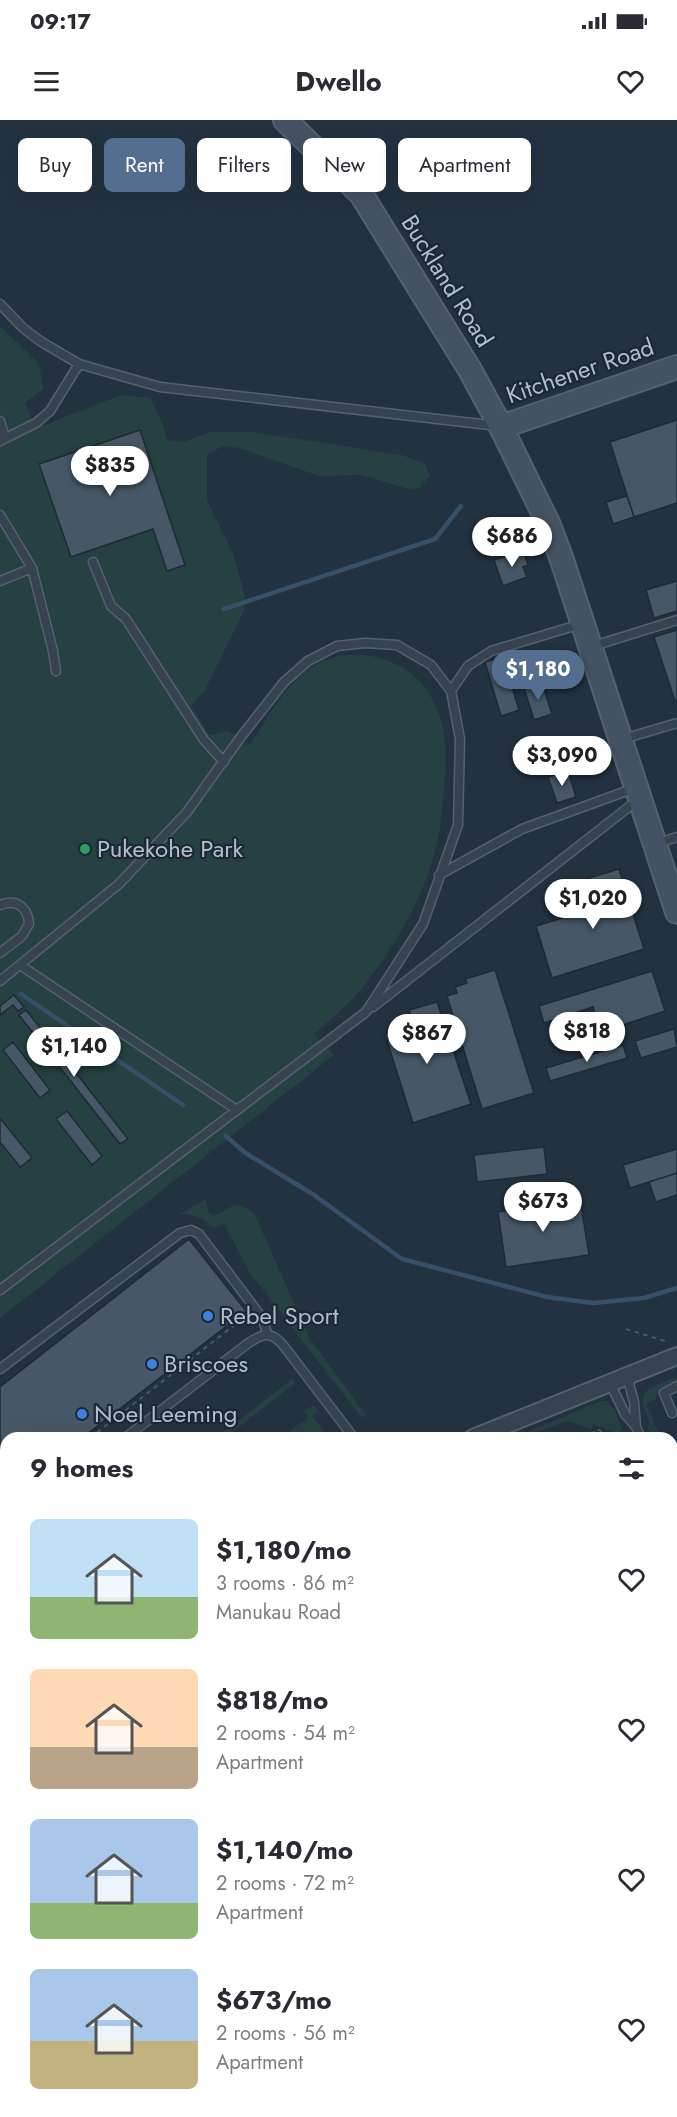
<!DOCTYPE html>
<html lang="en">
<head>
<meta charset="utf-8">
<style>
  body { margin:0; font-family:Jost,sans-serif; background:#f2f2f3; color:#2b2b33; height:100vh; display:flex; flex-direction:column; font-size:22px; white-space:nowrap }
  * { box-sizing:border-box; margin:0 }
  p { font-size:20px; color:#7c7c81 }
  .icon { flex:none; width:33px; height:33px; fill:none; stroke:currentColor; stroke-width:2; stroke-linecap:round; stroke-linejoin:round }
  .map { position:relative; flex:1; overflow:hidden }
  .side { position:absolute; left:0px; top:1312px; width:678px; height:686px; display:flex; flex-direction:column; background:#fff; border-radius:18px 18px 0 0; box-shadow:0 6px 24px #0002 }
  .side>* { flex:none }
  .top-card { position:absolute; left:18px; top:18px; width:642px; height:54px; display:flex; gap:12px }
  .price { position:absolute; translate:-50% -51px; padding:0 14px; border-radius:21px; background:#fff; color:#222; font-size:20px; line-height:39px; filter:drop-shadow(0 2px 3px #0008) }
  .price::after { content:''; position:absolute; left:50%; top:36px; width:18px; height:14px; margin-left:-9px; background:inherit; clip-path:polygon(0 0,100% 0,50% 100%) }
  .price.on { background:#536e8f; color:#fff }
  ul { padding:0; list-style:none }
  li { display:flex; align-items:center; gap:18px; height:150px; padding:0 30px }
  li span { display:grid; place-items:center; flex:none; width:168px; height:120px; border-radius:9px; color:#555 }
  li>.icon { margin-inline-start:auto }
  span .icon { width:72px; height:72px; fill:#fffc; stroke-width:1 }
  li b { font-size:26px }
  h2 { display:flex; justify-content:space-between; align-items:center; height:72px; padding:0 30px; font-size:26px }
  .tag { padding:0 21px; border-radius:9px; background:#fff; box-shadow:0 6px 24px #0002; font-size:21px; line-height:54px }
  .tag.on { background:#536e8f; color:#fff }
  .status { display:flex; justify-content:space-between; align-items:center; height:42px; padding:0 30px; background:#fff; direction:ltr }
  .status svg { height:16px; fill:currentColor }
  header { display:flex; justify-content:space-between; align-items:center; height:78px; padding:0 30px; background:#fff; font-size:27px; font-weight:700 }
  .map>svg:first-child { display:block }
  .green { fill:#254141 }
  .lines { fill:none; stroke-linecap:round; stroke-linejoin:round }
  .stream { stroke:#355068; stroke-width:4.5 }
  .building { fill:#465867; stroke:#1e2b37; stroke-width:1.5 }
  .lane-casing { stroke:#55616e; stroke-width:11 }
  .street-casing { stroke:#55616e; stroke-width:20 }
  .secondary-casing { stroke:#55616e; stroke-width:26 }
  .path { stroke:#435d5e; stroke-width:2; stroke-dasharray:4.5 4.5; stroke-linecap:butt }
  .lane { stroke:#374450; stroke-width:8 }
  .street { stroke:#374450; stroke-width:16 }
  .secondary { stroke:#445363; stroke-width:22 }
  .leisure-dot { fill:#2e9e5b; stroke:#1c2935; stroke-width:2 }
  .shop-dot { fill:#3f7fe0; stroke:#1c2935; stroke-width:2 }
  .labels { text-anchor:middle; stroke-width:4.5; stroke-linejoin:round; paint-order:stroke }
  .street-label { font-size:24px; fill:#b3becb; stroke:#1c2935 }
  .poi-label { font-size:24px; fill:#b3becb; stroke:#1c2935; text-anchor:start }
</style>
</head>
<body>
<div class="status"><b>09:17</b><svg viewBox="0 0 49 12"><path d="M0 12V9h3v3zM5 12V6h3v6zM10 12V3h3v9zM15 12V0h3v12zM26 1h20v11H26zM47 4h2v5h-2z"/></svg></div>
<header><svg class="icon" aria-label="menu" viewBox="0 0 24 24"><path d="M4 6h16M4 12h16M4 18h16"/></svg>Dwello<svg class="icon" aria-label="heart" viewBox="0 0 24 24"><path d="M12 20l-8-8c-3-5 5-10 8-4 3-6 11-1 8 4z"/></svg></header>
<div class="map">
<svg width="677" height="1997" viewBox="0 0 677 1997">
  <rect width="100%" height="100%" fill="#223240"/>
  <path class="green" d="M0 206 39 243 43 269 25 283 36 308 121 275 150 278 162 302 167 320 184 322 209 312H252L402 335 425 344 430 356 420 368 408 369 362 355 319 356 239 328 223 326 207 335V380L233 433 245 475 244 491 204 572 191 585 209 615 228 611 250 625C267 599 282 569 308 550 338 527 384 531 413 555 427 566 436 584 441 600 448 622 446 655 443 677 442 689 441 702 439 714 429 769 398 823 363 867 349 884 331 899 314 914L334 935 0 1198Z
    M206 1079 209 1093 214 1096C233 1087 236 1077 255 1095L309 1217 366 1295 362 1298 250 1153 224 1104 214 1108C202 1098 195 1094 180 1094Z
    M677 1257V1261C668 1265 656 1267 656 1279L646 1284 661 1318H652L647 1306 650 1304C635 1268 645 1270 677 1257Z
    M292 1259 295 1263 225 1318H216Z
    M601 1281H607L614 1289 622 1309 617 1314 593 1304 591 1309 566 1301 524 1318H513Z
    M313 1286 318 1290 312 1296 329 1318H281L308 1297 303 1290Z"/>
  <g class="lines">
    <path class="stream" d="M224 489 435 419 461 386
      M21 874 183 985
      M226 1016 244 1032 314 1075 402 1139 547 1177 593 1183 644 1178 677 1168"/>
  </g>
  <path class="building" d="M677 300V383L634 397 610 322Z
    M140 310 185 445 167 451 153 409 71 437 39 344Z
    M627 376 634 397 613 404 606 382Z
    M523 431 528 445 523 447 527 457 503 466 494 440Z
    M677 461V491L654 498 646 470Z
    M677 510V581H675L654 517Z
    M546 536 555 544 541 559 532 551Z
    M503 537 519 590 501 596 485 542Z
    M532 553 533 561 518 563 517 555Z
    M542 563 552 594 534 600 524 568Z
    M568 651 576 677 557 683 548 657Z
    M619 749 644 829 552 858 536 806 599 787 589 758Z
    M495 850 534 973 482 989 447 876 457 873 455 867 467 863 465 859Z
    M652 851 665 891 601 912 593 887 544 903 539 886Z
    M14 875 24 887 18 891 13 885 0 895V886Z
    M437 882 471 984 413 1003 385 914 397 910 396 904 412 899 409 890Z
    M26 890 128 1019 120 1024 19 895Z
    M674 909 677 927 641 938 635 921Z
    M13 922 50 970 40 978 3 930Z
    M623 925 627 938 550 961 546 948Z
    M67 991 102 1036 92 1045 56 999Z
    M0 998 32 1038 20 1047 0 1022Z
    M544 1027 547 1054 477 1062 474 1035Z
    M677 1029V1053L630 1068 623 1045Z
    M677 1053V1075L656 1082 649 1062Z
    M580 1079 589 1135 506 1147 498 1092Z
    M189 1119 246 1191 82 1318H6V1337L0 1329V1267Z
    M0 1628 6 1635V1745L2 1748 0 1746Z
    M677 1650V1801L672 1802V1652Z
    M677 1830V1857L672 1859V1832Z
    M231 1992H262L249 1997H233Z
    M285 1992H323L311 1997H287Z"/>
  <g class="lines">
    <defs>
      <path id="lane" d="M0 184 23 208 40 221 79 244 160 267 498 306
        M0 301 5 318
        M0 321 36 303 50 291 79 244
        M0 395 32 448 53 531 56 551
        M93 442 111 486 126 499 204 620 224 642
        M0 461 32 448
        M590 527 677 500
        M451 571 468 546 491 531 581 504
        M623 619 677 603
        M655 724 677 717
        M439 755 522 709 635 668
        M0 785C17 778 28 788 29 804L22 816 0 833
        M20 845 237 990
        M0 861 119 764 187 692 240 618 284 562 308 541 337 526 365 523 397 525 431 545 451 571 460 619 458 705 423 804 366 892 0 1170
        M373 887 639 679
        M0 1249 180 1113 191 1110 199 1114 263 1199 267 1214
        M627 1256 634 1282 636 1307
        M610 1263 625 1294 636 1307 641 1318
        M672 1293 664 1273 677 1266
        M125 1318 247 1224C262 1214 270 1210 283 1225L354 1318
        M0 1416 6 1412
        M672 1483 677 1481
        M0 1564 6 1559
        M0 1765 6 1763
        M0 1851 6 1843
        M0 1869 6 1876
        M0 1958 6 1955"/>
      <path id="street" d="M473 1318 677 1236
        M672 1551H677
        M672 1946 677 1945
        M373 1992 378 1997
        M519 1997 534 1992"/>
      <path id="secondary" d="M285 0 361 74 470 250 501 307 548 403 561 437 677 792
        M501 307 677 247"/>
    </defs>
    <use href="#lane" class="lane-casing"/>
    <use href="#street" class="street-casing"/>
    <use href="#secondary" class="secondary-casing"/>
    <path class="path" d="M626 1209 668 1222
      M592 1315 596 1309 618 1318 624 1312
      M90 1318 246 1196
      M672 1367 677 1365
      M0 1389 6 1384
      M0 1622 6 1629
      M397 1992 407 1997
      M467 1997 482 1992"/>
    <use href="#lane" class="lane"/>
    <use href="#street" class="street"/>
    <use href="#secondary" class="secondary"/>
  </g>
  <circle class="leisure-dot" cx="85" cy="729" r="6"/>
  <g class="shop-dot">
    <circle cx="208" cy="1196" r="6"/>
    <circle cx="152" cy="1244" r="6"/>
    <circle cx="82" cy="1294" r="6"/>
  </g>
  <g class="labels">
    <g class="street-label">
      <text transform="translate(447 161) rotate(58)" y="8">Buckland Road</text>
      <text transform="translate(580 251) rotate(-19)" y="8">Kitchener Road</text>
    </g>
    <g class="poi-label">
      <text x="97" y="737">Pukekohe Park</text>
      <text x="220" y="1204">Rebel Sport</text>
      <text x="164" y="1252">Briscoes</text>
      <text x="94" y="1302">Noel Leeming</text>
    </g>
  </g>
</svg>
<b class="price" style="left:110px;top:377px">$835</b>
<b class="price" style="left:512px;top:448px">$686</b>
<b class="price on" style="left:538px;top:581px">$1,180</b>
<b class="price" style="left:562px;top:667px">$3,090</b>
<b class="price" style="left:593px;top:810px">$1,020</b>
<b class="price" style="left:587px;top:943px">$818</b>
<b class="price" style="left:427px;top:945px">$867</b>
<b class="price" style="left:74px;top:958px">$1,140</b>
<b class="price" style="left:543px;top:1113px">$673</b>
<div class="top-card">
<a class="tag">Buy</a>
<a class="tag on">Rent</a>
<a class="tag">Filters</a>
<a class="tag">New</a>
<a class="tag">Apartment</a>
</div>
<section class="side">
<h2>9 homes<svg class="icon" aria-label="filters" viewBox="0 0 24 24"><path d="M4 7h16M4 17h16"/><circle cx="9" cy="7" r="2"/><circle cx="15" cy="17" r="2"/></svg></h2>
<ul>
<li><span style="background:linear-gradient(#bfe0f5 65%,#8fb573 0)"><svg class="icon" aria-label="home" viewBox="0 0 24 24"><path d="M3 11l9-7 9 7M6 9v11h12V9"/></svg></span><div><b>$1,180/mo</b><p>3 rooms · 86 m²</p><p>Manukau Road</p></div><svg class="icon" aria-label="heart" viewBox="0 0 24 24"><path d="M12 20l-8-8c-3-5 5-10 8-4 3-6 11-1 8 4z"/></svg></li>
<li><span style="background:linear-gradient(#ffd9b3 65%,#b9a48a 0)"><svg class="icon" aria-label="home" viewBox="0 0 24 24"><path d="M3 11l9-7 9 7M6 9v11h12V9"/></svg></span><div><b>$818/mo</b><p>2 rooms · 54 m²</p><p>Apartment</p></div><svg class="icon" aria-label="heart" viewBox="0 0 24 24"><path d="M12 20l-8-8c-3-5 5-10 8-4 3-6 11-1 8 4z"/></svg></li>
<li><span style="background:linear-gradient(#a9c7e8 70%,#8fb573 0)"><svg class="icon" aria-label="home" viewBox="0 0 24 24"><path d="M3 11l9-7 9 7M6 9v11h12V9"/></svg></span><div><b>$1,140/mo</b><p>2 rooms · 72 m²</p><p>Apartment</p></div><svg class="icon" aria-label="heart" viewBox="0 0 24 24"><path d="M12 20l-8-8c-3-5 5-10 8-4 3-6 11-1 8 4z"/></svg></li>
<li><span style="background:linear-gradient(#a9c7e8 60%,#c2b280 0)"><svg class="icon" aria-label="home" viewBox="0 0 24 24"><path d="M3 11l9-7 9 7M6 9v11h12V9"/></svg></span><div><b>$673/mo</b><p>2 rooms · 56 m²</p><p>Apartment</p></div><svg class="icon" aria-label="heart" viewBox="0 0 24 24"><path d="M12 20l-8-8c-3-5 5-10 8-4 3-6 11-1 8 4z"/></svg></li>
</ul>
</section>
</div>
</body>
</html>
